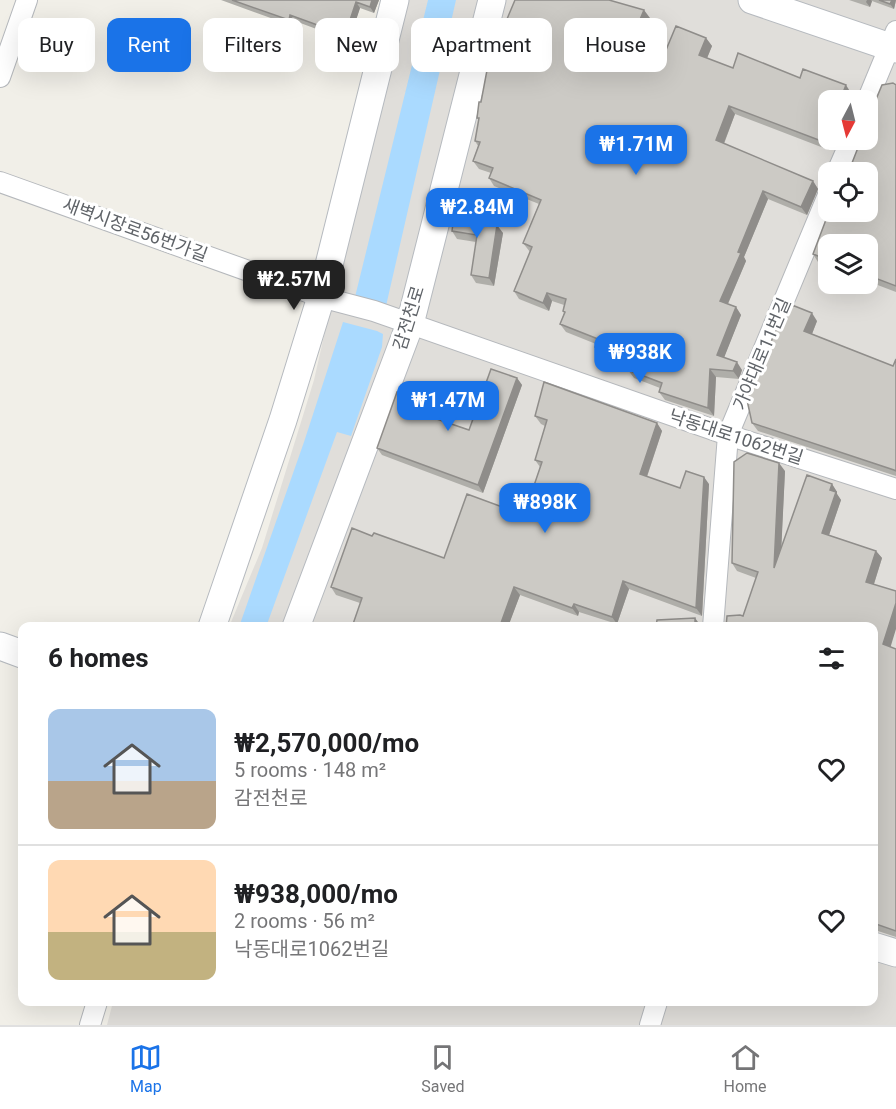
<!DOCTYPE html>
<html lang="en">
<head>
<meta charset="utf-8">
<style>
  body { margin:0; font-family:Roboto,"Noto Sans KR",sans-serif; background:#f2f2f2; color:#202124; height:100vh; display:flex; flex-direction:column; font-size:22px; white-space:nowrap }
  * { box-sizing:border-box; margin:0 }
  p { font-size:20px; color:#757577 }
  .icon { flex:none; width:33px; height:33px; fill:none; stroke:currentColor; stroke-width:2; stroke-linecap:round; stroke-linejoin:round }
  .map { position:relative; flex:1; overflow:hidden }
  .side { position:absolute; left:18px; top:622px; width:860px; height:384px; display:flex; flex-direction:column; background:#fff; border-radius:12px; box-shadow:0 6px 24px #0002 }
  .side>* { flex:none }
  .hud { position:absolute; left:18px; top:18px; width:861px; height:54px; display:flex; gap:12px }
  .needle { width:39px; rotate:187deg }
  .controls { position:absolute; left:818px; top:90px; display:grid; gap:12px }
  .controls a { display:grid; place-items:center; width:60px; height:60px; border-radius:12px; background:#fff; box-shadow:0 6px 24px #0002; font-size:30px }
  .price { position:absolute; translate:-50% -51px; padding:0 14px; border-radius:12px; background:#1a73e8; color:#fff; font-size:20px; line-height:39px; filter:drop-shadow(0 2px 3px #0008) }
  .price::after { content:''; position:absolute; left:50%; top:36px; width:18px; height:14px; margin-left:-9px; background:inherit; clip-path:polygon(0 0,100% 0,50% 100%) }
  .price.on { background:#222; color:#fff }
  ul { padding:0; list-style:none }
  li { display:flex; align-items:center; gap:18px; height:150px; padding:0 30px }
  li+li { border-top:2px solid #e0e0e0 }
  li span { display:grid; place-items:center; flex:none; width:168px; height:120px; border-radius:12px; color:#555 }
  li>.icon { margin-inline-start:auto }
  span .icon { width:72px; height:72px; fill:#fffc; stroke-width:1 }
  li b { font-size:26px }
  h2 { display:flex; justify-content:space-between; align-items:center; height:72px; padding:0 30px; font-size:26px }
  .tag { padding:0 21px; border-radius:12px; background:#fff; box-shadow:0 6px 24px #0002; font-size:21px; line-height:54px }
  .tag.on { background:#1a73e8; color:#fff }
  .tabs { display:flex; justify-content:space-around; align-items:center; height:84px; border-top:2px solid #e0e0e0; background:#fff; font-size:16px; color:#757577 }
  .tabs a { display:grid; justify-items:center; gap:3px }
  .tabs .on { color:#1a73e8 }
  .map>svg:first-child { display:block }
  .industrial { fill:#e0deda; fill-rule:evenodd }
  .water { fill:#aadaff }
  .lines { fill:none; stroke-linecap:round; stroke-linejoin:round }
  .street-casing { stroke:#b5b8bc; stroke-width:22 }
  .secondary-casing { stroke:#b6babf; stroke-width:29 }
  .street { stroke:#fff; stroke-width:20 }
  .secondary { stroke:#fff; stroke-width:27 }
  .wall { fill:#afaea9 }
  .shaded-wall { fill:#8f8d8a }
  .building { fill:#cccac5; stroke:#8f8d8a; stroke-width:1.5 }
  .labels { text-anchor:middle; stroke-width:6; stroke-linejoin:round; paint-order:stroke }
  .street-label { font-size:18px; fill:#5f6368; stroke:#fff }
</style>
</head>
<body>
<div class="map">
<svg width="896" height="1025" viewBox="0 0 896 1025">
  <rect width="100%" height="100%" fill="#f1efe8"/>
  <path class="industrial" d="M406 0H896V1025H107L113 1002H873V627H229L262 548 314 380 352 213ZM828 100H867V140H828ZM828 172H867V212H828ZM828 244H867V284H828Z"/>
  <path class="water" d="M428 0H456L386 306 355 297Z
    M343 322 377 331 383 334 382 347 351 436 337 432 266 627H239L304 442Z"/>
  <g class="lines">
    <defs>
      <path id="street" d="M0 77 27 0
        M867 101 896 31
        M837 172 851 140
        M0 182 321 297 374 311 728 435 896 489
        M713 627 728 435 828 195
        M90 1025 97 1002
        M650 1025 657 1002"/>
      <path id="secondary" d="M752 0 896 49
        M212 627 283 420 321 297 395 0
        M296 627 410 324 492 0
        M0 646 22 654
        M873 946 896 953"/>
    </defs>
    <use href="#street" class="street-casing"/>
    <use href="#secondary" class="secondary-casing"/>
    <use href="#street" class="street"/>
    <use href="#secondary" class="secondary"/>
  </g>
  <path class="wall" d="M221 0H379L374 13 360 8 352 32 350 31 346 40 295 21 293 26Z
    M849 0H896L894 9 872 1 870 7Z
    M650 18 641 39 666 50 706 38 712 46 707 58 733 68 800 78 851 93 828 140H833L829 150 735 114 724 144 813 181 818 189 807 215 768 199 744 257 746 261 728 304 736 307 741 315 724 357 742 370 739 379 716 377 714 416 665 400 659 392 660 388 634 378 628 370 630 367 601 355 595 347 596 344 566 332 560 324 564 313 563 311 564 305 552 301 549 311 519 299 514 291 530 252 523 243 539 204 494 186 489 178 491 173 479 169 473 161 478 146 475 141 479 120 477 118 494 50Z
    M896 85V292L867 281V244H828V265L818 262 813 254 826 220 824 216 828 212Z
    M487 220 486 223 503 233 494 286 476 283 471 275 476 242 457 239 452 231Z
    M817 321 812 334 893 366 896 359V476L758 431 752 423 785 322Z
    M517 378 522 385 483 493 382 455 377 448 431 410 429 416 469 430Z
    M535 416 657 423 662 431 647 477 680 488 709 484 702 616 629 589 617 624 579 612 578 616 520 595 508 626 360 603 336 595 331 587 372 536 444 558 524 515 540 467 535 460 545 426 541 424Z
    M785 471 781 548 832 484 837 492V494L841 500 829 535 876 551 882 558 874 584 890 647 896 649V937L878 931H873V627L743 616 756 578 737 571 732 563Z"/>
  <path class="shaded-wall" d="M372 0H379L374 13 370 7Z
    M867 0H871L872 1 870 7 866 2Z
    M892 0H896L894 9 890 4Z
    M356 2 360 8 352 32 348 26Z
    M644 10 650 18 639 44 633 36Z
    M290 15 295 21 293 26 289 20Z
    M345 25 350 31 346 40 342 34Z
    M706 38 712 46 705 63 699 55Z
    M846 85 851 93 848 100H840Z
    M729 106 735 114 722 148 716 140Z
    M828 131V140H833L829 150 824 142Z
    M813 181 818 189 807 215 801 207Z
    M763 191 768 199 744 257 746 261 726 308 720 301 738 252Z
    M481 212 487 220 485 230 479 222Z
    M497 225 503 233 494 286 489 278Z
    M547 293 552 301 549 311 543 303Z
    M736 307 741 315 722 363 717 355Z
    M812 313 817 321 810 339 804 331Z
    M737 362 742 370 739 379 733 371Z
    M710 369 716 377 714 416 708 408Z
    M517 378 522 385 483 493 478 485Z
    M426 402 431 410 427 421 422 414Z
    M657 423 662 431 645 482 640 474Z
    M779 463 785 471 780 576 774 568Z
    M704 477 709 484 702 616 696 608Z
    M832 484 837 492V494L841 500 827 541 822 533 830 490Z
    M876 551 882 558 872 590 866 582Z
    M623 581 629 589 617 624 612 617Z
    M514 587 520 595 508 627 501 623Z
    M896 603V629L889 652 883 644Z
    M574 604 579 612 578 616 572 608Z
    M695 618 701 626V627H695Z"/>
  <path class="building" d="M232 0H372L370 7 356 2 348 26 345 25 342 34 290 15 289 20Z
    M515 0H609L644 10 633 36 666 50 676 26 706 38 699 55 733 68 738 53 800 78 803 69 846 85 840 100H828V131L824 142 729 106 716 140 813 181 801 207 763 191 738 252 741 253 720 301 736 307 717 355 737 362 733 371 710 369 708 408 659 392 662 383 628 370 631 362 595 347 598 339 560 324 565 312 563 311 566 299 547 293 543 303 514 291 532 247 523 243 541 200 489 178 493 168 473 161 480 142 475 141 479 118H477L479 102H481L491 49 494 50Z
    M879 0H892L890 4Z
    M893 83 896 85V286L867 275V244H828V260L813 254 827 217 824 216 828 205V212H867V172H845L847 167 850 168 861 140H867V121L882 85Z
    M455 208 481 212 479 222 497 225 489 278 471 275 477 235 452 231Z
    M792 305 812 313 804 331 893 366 896 359V471L894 470 752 423 747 400 780 320 785 322Z
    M491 369 517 378 478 485 377 448 397 392 426 402 422 414 469 430Z
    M544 382 657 423 640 474 680 488 686 471 704 477 696 608 623 581 612 617 574 604 572 608 514 587 501 623 512 627H352L362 598 331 587 352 528 372 536 374 533 444 558 467 494 524 515 542 462 535 460 547 420 535 416Z
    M747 453 779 463 774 568 807 475 832 484 830 490 836 492 822 533 876 551 866 582 896 591V603L883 644 896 649V931L873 923V627H726L727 616 740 615 743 616 758 572 732 563 734 462Z
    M695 618V627H656L657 620Z"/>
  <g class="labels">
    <g class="street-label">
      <text transform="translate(135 230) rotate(20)" y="6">새벽시장로56번가길</text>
      <text transform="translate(409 318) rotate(-73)" y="6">감전천로</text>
      <text transform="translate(762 354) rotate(-67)" y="6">가야대로11번길</text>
      <text transform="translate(736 437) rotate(18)" y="6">낙동대로1062번길</text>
    </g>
  </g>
</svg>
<div class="controls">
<a><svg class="needle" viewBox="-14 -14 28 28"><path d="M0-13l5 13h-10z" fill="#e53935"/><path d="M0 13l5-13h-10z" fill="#757577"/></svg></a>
<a><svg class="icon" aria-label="locate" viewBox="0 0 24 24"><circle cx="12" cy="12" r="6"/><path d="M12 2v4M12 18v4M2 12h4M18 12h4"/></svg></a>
<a><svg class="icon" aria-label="layers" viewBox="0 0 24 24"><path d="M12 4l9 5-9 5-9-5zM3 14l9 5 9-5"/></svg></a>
</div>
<b class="price" style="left:636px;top:176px">₩1.71M</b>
<b class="price" style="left:477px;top:239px">₩2.84M</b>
<b class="price on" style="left:294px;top:311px">₩2.57M</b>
<b class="price" style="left:640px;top:384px">₩938K</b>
<b class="price" style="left:448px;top:432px">₩1.47M</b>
<b class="price" style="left:545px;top:534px">₩898K</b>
<div class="hud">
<a class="tag">Buy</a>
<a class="tag on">Rent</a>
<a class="tag">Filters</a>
<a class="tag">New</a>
<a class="tag">Apartment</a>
<a class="tag">House</a>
</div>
<section class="side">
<h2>6 homes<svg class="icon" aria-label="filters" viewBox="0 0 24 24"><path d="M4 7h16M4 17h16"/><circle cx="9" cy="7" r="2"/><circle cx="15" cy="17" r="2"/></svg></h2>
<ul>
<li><span style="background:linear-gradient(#a9c7e8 60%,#b9a48a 0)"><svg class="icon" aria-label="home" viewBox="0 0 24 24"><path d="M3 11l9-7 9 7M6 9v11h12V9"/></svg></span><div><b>₩2,570,000/mo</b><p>5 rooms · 148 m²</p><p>감전천로</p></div><svg class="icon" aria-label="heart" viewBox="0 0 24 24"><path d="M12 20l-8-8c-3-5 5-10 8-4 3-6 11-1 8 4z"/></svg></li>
<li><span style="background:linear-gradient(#ffd9b3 60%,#c2b280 0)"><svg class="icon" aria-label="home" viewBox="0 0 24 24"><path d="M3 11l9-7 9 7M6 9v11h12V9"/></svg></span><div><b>₩938,000/mo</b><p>2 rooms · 56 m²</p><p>낙동대로1062번길</p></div><svg class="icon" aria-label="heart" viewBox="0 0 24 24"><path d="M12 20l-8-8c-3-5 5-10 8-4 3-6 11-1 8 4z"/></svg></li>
</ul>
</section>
</div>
<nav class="tabs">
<a class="on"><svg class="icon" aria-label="map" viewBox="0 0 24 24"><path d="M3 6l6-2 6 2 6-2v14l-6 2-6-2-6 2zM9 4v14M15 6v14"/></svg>Map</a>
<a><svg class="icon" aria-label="saved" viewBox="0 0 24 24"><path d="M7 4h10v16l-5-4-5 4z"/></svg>Saved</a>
<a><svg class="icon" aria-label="home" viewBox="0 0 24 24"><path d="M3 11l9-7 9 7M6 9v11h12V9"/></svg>Home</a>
</nav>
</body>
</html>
